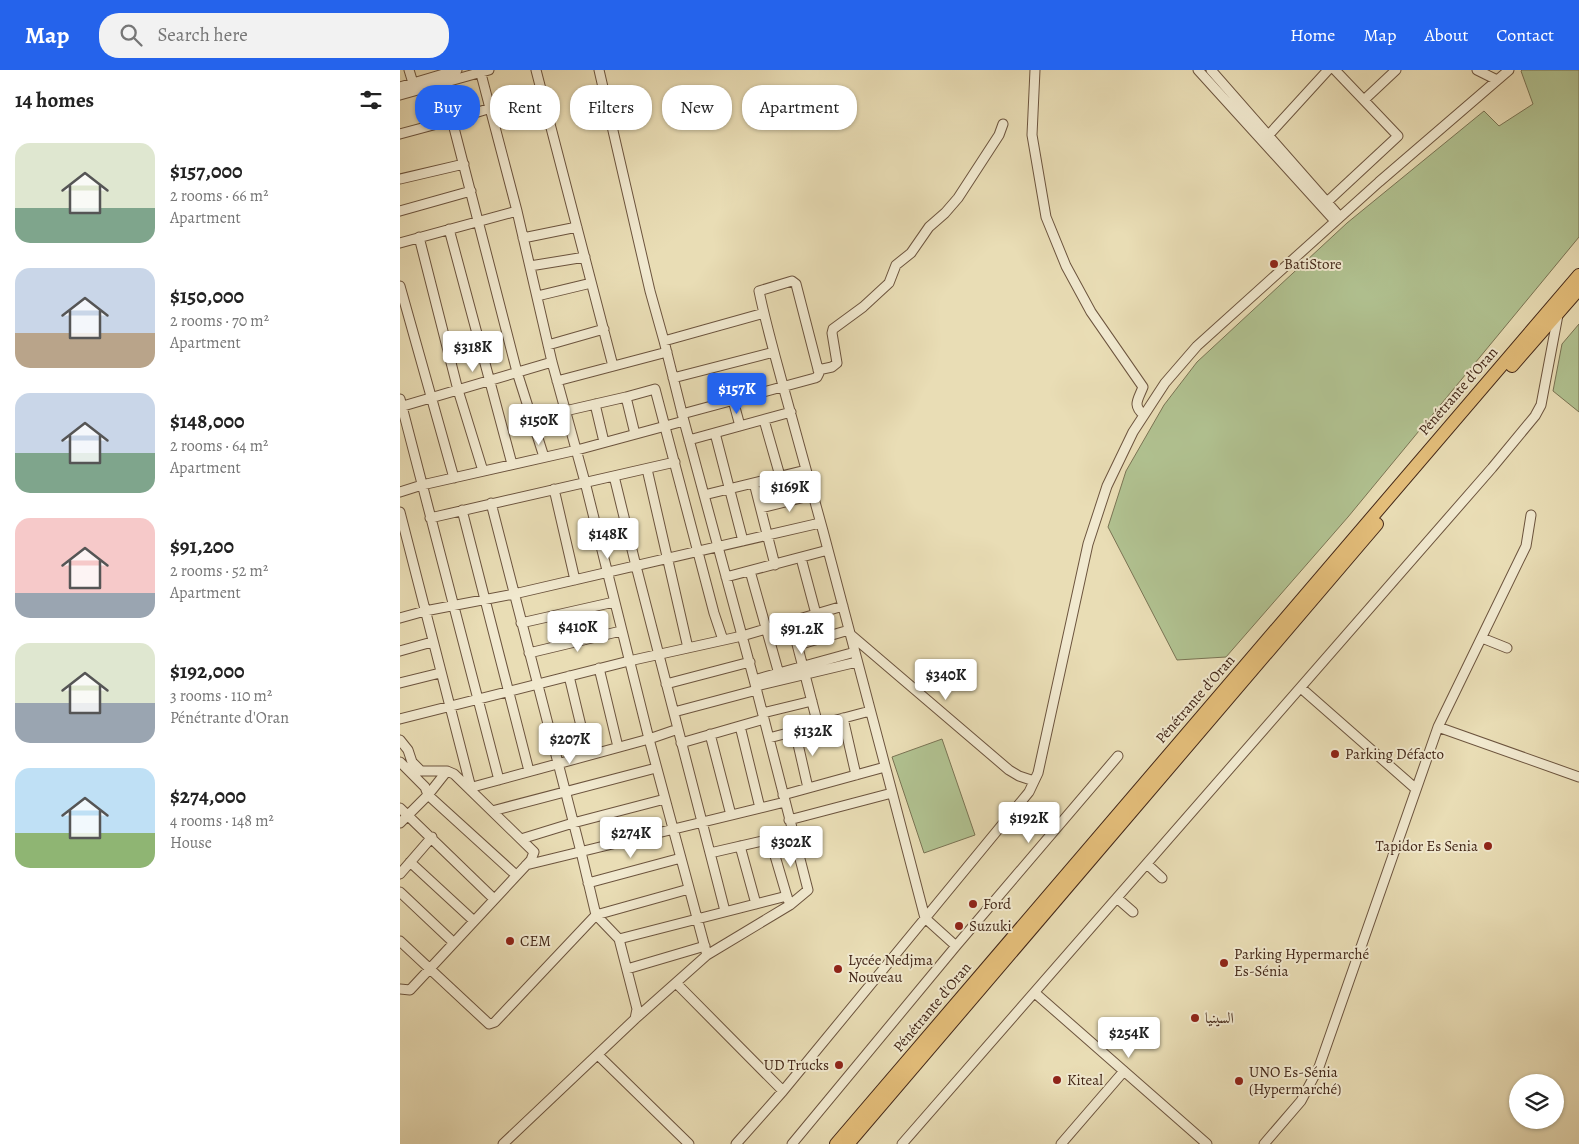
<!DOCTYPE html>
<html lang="en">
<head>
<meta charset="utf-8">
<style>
  body { margin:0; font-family:Alegreya,Amiri,serif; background:#f2f2f2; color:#222; height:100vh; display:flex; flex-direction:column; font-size:19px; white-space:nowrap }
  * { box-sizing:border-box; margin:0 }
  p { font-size:16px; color:#767676 }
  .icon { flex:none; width:28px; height:28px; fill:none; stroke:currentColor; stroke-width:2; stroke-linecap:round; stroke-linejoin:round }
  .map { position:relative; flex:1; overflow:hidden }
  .sheet { display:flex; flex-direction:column; background:#fff; width:400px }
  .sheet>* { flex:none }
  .guide { position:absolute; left:15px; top:15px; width:475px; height:45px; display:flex; gap:10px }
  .fabs { position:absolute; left:1109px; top:1004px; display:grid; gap:10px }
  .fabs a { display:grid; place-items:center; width:55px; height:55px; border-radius:50%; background:#fff; box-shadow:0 1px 4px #0004; font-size:25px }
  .price { position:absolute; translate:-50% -42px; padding:0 11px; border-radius:5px; background:#fff; color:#222; font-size:16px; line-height:32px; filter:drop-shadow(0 1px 2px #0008) }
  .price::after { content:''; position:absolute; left:50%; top:30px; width:15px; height:11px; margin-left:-8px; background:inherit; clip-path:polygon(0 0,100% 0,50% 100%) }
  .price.current { background:#2563eb; color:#fff }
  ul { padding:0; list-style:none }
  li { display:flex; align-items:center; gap:15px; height:125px; padding:0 15px }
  li span { display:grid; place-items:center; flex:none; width:140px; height:100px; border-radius:15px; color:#555 }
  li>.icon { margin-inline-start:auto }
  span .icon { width:60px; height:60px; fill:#fffc; stroke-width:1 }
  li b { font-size:21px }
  h2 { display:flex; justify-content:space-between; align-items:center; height:60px; padding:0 15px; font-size:21px }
  .chip { padding:0 18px; border-radius:20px; background:#fff; box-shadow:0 1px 4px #0004; font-size:18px; line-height:45px }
  .chip.current { background:#2563eb; color:#fff }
  header { display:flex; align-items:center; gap:30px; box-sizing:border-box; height:70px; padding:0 25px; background:#2563eb; color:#fff }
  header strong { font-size:24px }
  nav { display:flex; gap:28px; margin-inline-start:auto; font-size:18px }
  .search { width:350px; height:45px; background:#f2f2f2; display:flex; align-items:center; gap:12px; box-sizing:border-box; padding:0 18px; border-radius:20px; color:#767676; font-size:19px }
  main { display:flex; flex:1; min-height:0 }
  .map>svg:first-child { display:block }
  .green { fill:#b1c291; stroke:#7a7454 }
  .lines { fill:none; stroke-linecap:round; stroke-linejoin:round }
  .minor-casing { stroke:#6c543e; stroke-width:11 }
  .highway-casing { stroke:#422617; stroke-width:14 }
  .minor { stroke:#f1e9cf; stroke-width:9 }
  .highway { stroke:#e4be7a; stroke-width:12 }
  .poi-dot { fill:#8f2418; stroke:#f1e9cf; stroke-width:2 }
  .labels { text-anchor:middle; stroke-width:4; stroke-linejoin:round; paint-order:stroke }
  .poi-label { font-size:15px; fill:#422617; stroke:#f1e9cf; text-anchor:start }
  .street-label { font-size:15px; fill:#422617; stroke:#f1e9cf }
</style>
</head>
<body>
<header>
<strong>Map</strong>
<div class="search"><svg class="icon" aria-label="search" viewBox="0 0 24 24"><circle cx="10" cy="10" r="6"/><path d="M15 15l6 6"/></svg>Search here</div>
<nav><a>Home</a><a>Map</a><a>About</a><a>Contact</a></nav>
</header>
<main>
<section class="sheet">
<h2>14 homes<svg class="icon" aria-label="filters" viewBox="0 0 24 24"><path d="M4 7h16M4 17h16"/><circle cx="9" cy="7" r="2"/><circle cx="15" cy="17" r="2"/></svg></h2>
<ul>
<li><span style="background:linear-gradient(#dfe7d0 65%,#7fa58c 0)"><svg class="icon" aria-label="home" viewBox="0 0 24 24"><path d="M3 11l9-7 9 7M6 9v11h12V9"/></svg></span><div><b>$157,000</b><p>2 rooms · 66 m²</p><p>Apartment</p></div></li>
<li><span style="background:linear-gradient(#c9d6e8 65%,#b9a48a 0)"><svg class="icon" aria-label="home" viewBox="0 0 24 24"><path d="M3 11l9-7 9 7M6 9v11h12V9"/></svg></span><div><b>$150,000</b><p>2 rooms · 70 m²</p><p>Apartment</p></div></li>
<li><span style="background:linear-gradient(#c9d6e8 60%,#7fa58c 0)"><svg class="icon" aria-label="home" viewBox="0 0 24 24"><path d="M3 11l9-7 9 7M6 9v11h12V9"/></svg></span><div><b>$148,000</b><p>2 rooms · 64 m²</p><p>Apartment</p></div></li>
<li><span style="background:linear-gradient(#f6c9c9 75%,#9aa5b1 0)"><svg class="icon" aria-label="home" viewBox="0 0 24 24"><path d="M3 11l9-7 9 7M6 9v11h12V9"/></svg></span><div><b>$91,200</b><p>2 rooms · 52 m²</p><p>Apartment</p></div></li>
<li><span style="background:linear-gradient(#dfe7d0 60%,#9aa5b1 0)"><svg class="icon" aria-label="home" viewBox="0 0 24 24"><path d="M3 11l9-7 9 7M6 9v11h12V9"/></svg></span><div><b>$192,000</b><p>3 rooms · 110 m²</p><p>Pénétrante d'Oran</p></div></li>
<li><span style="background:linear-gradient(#bfe0f5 65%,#8fb573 0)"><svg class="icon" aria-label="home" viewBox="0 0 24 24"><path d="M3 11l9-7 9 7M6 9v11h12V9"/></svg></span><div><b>$274,000</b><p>4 rooms · 148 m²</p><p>House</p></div></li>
</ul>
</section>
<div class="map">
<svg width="1179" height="1074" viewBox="0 0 1179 1074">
  <rect width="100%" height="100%" fill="#e9ddb5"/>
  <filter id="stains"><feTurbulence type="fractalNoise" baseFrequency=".004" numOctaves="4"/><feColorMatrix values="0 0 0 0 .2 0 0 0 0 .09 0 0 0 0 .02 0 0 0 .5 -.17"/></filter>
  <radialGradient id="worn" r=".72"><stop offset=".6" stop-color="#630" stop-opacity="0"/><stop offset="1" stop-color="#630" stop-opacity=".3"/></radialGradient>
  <path class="green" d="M1122 0H1179V167L948 447 826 587 777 590 708 457 726 401 764 335 797 292 947 153 1084 41 1099 56 1133 34 1121 1Z
    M1179 254V342L1153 321 1162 274Z
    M542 669 575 765 524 783 492 687Z"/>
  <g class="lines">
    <defs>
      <path id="minor" d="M9 0 13 13
        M80 0 117 141 152 292 185 412 249 669 307 885
        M136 0 213 296
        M199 0 250 221 264 271 364 243
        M635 0 632 65 646 147 666 196 691 242 743 317C738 330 732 335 744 345
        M798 0 935 151
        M811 0 940 147
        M1077 0 1097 10
        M0 17 57 0
        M0 25 89 0
        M964 30 996 0
        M52 50 117 302 144 387
        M0 64 52 50 91 38
        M865 69 928 0
        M0 109 64 94
        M927 132 998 66 935 0
        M0 141 71 121
        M49 159 112 394
        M19 167 58 320 83 401
        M123 168 177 157
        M0 173 117 141
        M130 196 185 187
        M0 216 54 408
        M137 226 191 213
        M148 275 204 259
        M418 300 432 297 437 293 432 263 433 259 463 237 489 213 496 195 511 183 529 157 545 143 558 128 599 65 603 54
        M273 308 374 282
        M157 311 267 282
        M226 327 255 319 314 543 323 570
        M0 329 99 710
        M333 330 340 356
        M195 334 204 372
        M0 337 152 292
        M165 341 226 327 235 364
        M282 344 415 308 417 307 419 303 396 214 392 211 359 221C366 255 376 289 385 323 398 369 410 415 423 461 458 590 491 719 525 848L556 876
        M364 350 380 406
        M315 363 343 471
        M289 370 391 342
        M247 399 288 578
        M214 406 236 496 325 841
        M354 413 375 495
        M154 419 175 510
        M0 422 22 415 177 380 284 351
        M304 425 406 400
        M91 433 181 782 196 845 219 869 237 939 235 949
        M361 438 413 425
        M62 440 129 701
        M0 442 71 718
        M30 448 275 392
        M401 488 416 544
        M350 501 379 604
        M326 507 428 480
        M0 548 25 541 114 524 420 453
        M391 551 418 655
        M121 553 214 532
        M451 565 609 700 619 706 634 711
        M1082 568 1107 578
        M398 575 449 560
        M0 581 32 572
        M129 583 221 561
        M199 598 218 677
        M169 606 188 685
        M354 610 455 582
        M0 613 40 603
        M266 614 350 592
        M356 616 457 592
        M901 618 1016 719
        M274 642 357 620
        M363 643 412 631
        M443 648 456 705
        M0 649 229 591 342 566 443 536
        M340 656 360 738
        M1038 657 1179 707
        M395 661 408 718
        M310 664 331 745
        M369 668 470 641
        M0 670 8 680 12 692 21 701H47L54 704 134 782 131 790 10 920 0 919
        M281 673 364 649
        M0 692 25 717 28 725 116 805
        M69 718 249 669 278 659
        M383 725 485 697
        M0 738 94 829
        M92 741 256 698
        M389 750 492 723
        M0 753 28 725 47 701
        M121 769 173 753 265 729
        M370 769 388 830
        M340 776 356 834
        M310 783 393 764
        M10 792 74 851
        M747 794 762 808
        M126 795 385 732
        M0 804 32 767
        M188 813 281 788
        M0 822 53 872
        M717 828 733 842
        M219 869 387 826
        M0 871 89 954 95 952 196 845 289 819
        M227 899 305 876
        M276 913 383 1021
        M635 923 807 1074
        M198 985 289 1074
        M103 1074 235 949 307 885 390 835 408 820 354 610 284 351 264 271
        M336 1074 383 1021 629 722 638 703 688 474 707 416 733 362 765 313 797 276 979 112 1109 0
        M392 1074 556 876 718 686
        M502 1074 1092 398 1135 346 1141 335 1158 245
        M661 1074 724 1001
        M864 1074 901 1031 919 997 1038 657 1126 476 1131 445"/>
      <path id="highway" d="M1112 296 1179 219
        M436 1074 1179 205
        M448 1074 977 454"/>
    </defs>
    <use href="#minor" class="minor-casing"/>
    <use href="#highway" class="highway-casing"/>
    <use href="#minor" class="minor"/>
    <use href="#highway" class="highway"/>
  </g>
  <g class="poi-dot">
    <circle cx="874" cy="194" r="5"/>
    <circle cx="935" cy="684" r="5"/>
    <circle cx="1088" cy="776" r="5"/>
    <circle cx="573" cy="834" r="5"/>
    <circle cx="559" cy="856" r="5"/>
    <circle cx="110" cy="871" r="5"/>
    <circle cx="824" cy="893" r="5"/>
    <circle cx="438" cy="899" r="5"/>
    <circle cx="795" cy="948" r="5"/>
    <circle cx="439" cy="995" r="5"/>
    <circle cx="657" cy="1010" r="5"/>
    <circle cx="839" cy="1011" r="5"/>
  </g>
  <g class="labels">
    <g class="poi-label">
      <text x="884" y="199">BatiStore</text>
      <text x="945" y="689">Parking Défacto</text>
      <text x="1078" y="781" text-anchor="end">Tapidor Es Senia</text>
      <text x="583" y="839">Ford</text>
      <text x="569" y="861">Suzuki</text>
      <text x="120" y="876">CEM</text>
      <text x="834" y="889">Parking Hypermarché<tspan x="834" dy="17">Es-Sénia</tspan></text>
      <text x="448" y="895">Lycée Nedjma<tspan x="448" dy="17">Nouveau</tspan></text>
      <text x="805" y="953">السينيا</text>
      <text x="429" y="1000" text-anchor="end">UD Trucks</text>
      <text x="849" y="1007">UNO Es-Sénia<tspan x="849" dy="17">(Hypermarché)</tspan></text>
      <text x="667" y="1015">Kiteal</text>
    </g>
    <g class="street-label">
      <text transform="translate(1058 321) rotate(-49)" y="5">Pénétrante d'Oran</text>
      <text transform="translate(795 629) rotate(-49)" y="5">Pénétrante d'Oran</text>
      <text transform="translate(532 937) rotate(-50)" y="5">Pénétrante d'Oran</text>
    </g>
  </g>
  <rect width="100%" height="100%" filter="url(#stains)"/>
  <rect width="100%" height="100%" fill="url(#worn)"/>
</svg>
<div class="fabs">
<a><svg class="icon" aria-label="layers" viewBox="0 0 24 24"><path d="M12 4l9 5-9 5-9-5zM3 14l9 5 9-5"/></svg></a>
</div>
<b class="price" style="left:73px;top:303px">$318K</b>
<b class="price current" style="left:337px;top:345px">$157K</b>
<b class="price" style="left:139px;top:376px">$150K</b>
<b class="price" style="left:390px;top:443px">$169K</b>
<b class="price" style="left:208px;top:490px">$148K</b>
<b class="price" style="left:178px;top:583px">$410K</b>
<b class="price" style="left:402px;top:585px">$91.2K</b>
<b class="price" style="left:546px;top:631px">$340K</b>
<b class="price" style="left:413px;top:687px">$132K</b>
<b class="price" style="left:170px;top:695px">$207K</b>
<b class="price" style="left:629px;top:774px">$192K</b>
<b class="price" style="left:231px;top:789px">$274K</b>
<b class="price" style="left:391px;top:798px">$302K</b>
<b class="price" style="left:729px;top:989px">$254K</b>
<div class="guide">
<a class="chip current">Buy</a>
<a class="chip">Rent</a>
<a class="chip">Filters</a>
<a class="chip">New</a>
<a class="chip">Apartment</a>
</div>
</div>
</main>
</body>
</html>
